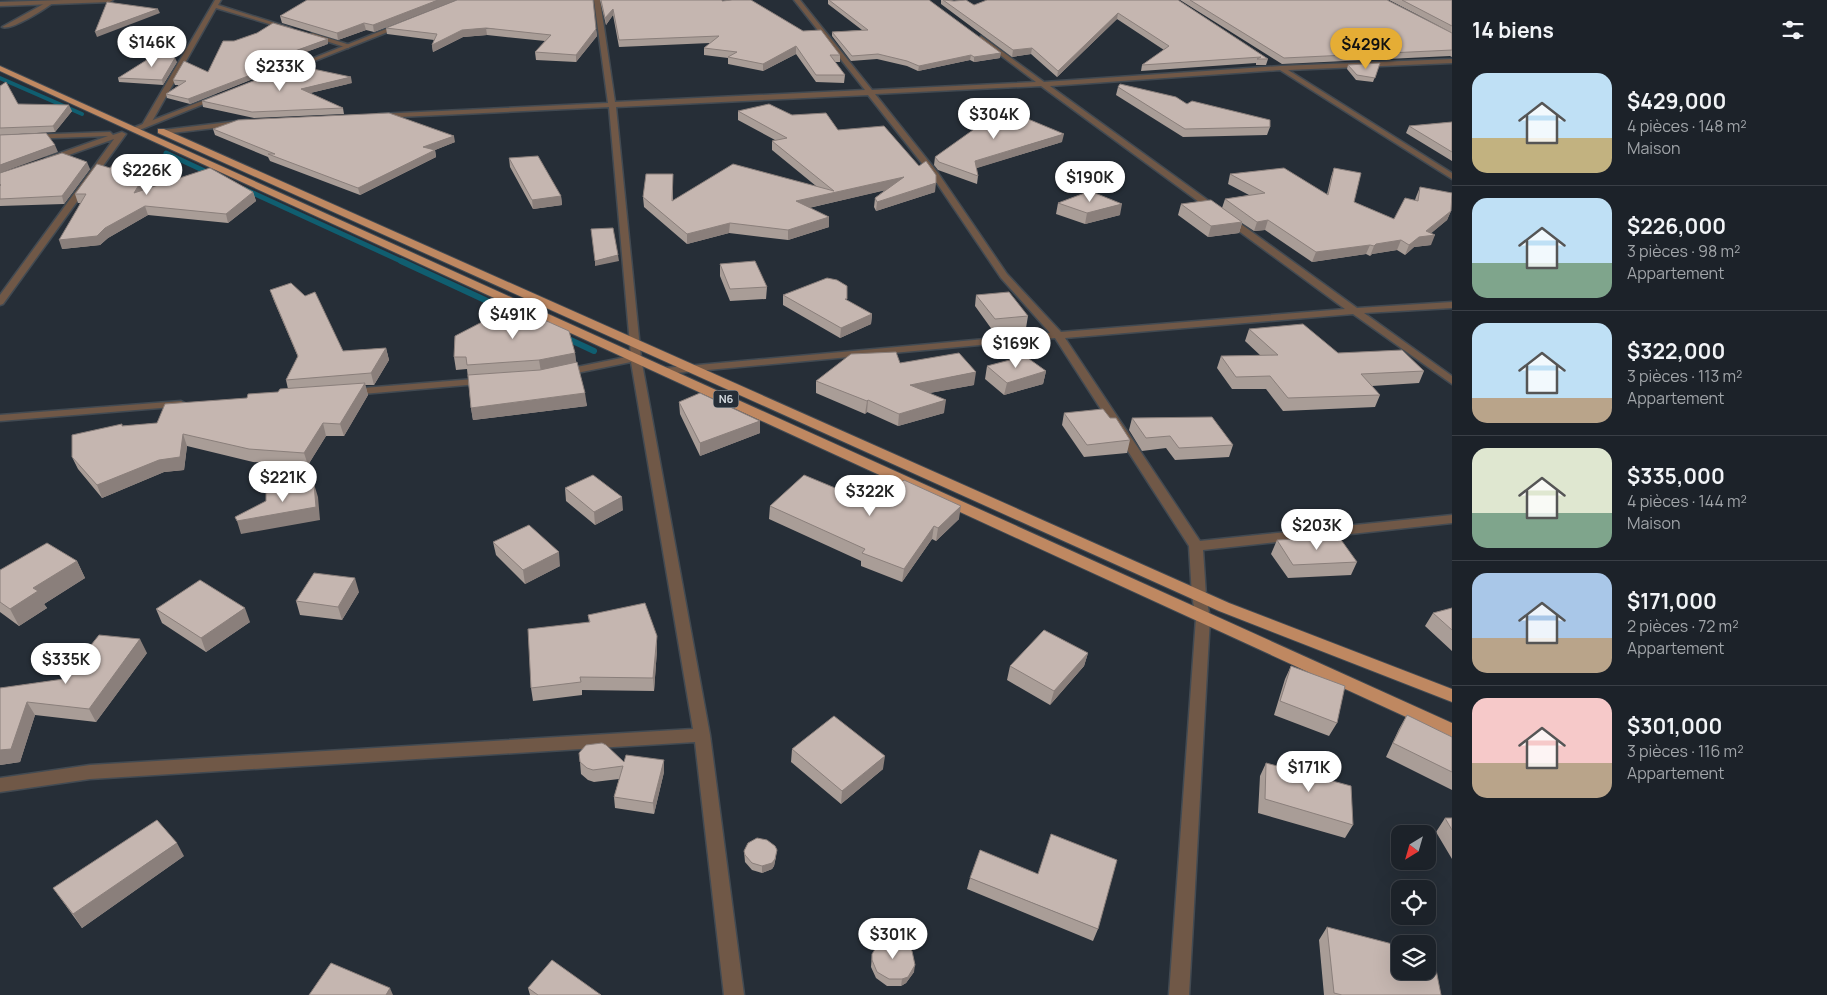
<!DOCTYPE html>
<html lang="fr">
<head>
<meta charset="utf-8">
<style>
  body { margin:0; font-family:Manrope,sans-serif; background:#292f35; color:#f1f3f6; height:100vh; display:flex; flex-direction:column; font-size:19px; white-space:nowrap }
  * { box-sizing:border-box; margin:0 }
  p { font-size:16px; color:#a0a4a8 }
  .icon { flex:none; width:28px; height:28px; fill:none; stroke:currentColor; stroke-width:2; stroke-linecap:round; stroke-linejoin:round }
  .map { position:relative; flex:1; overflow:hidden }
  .panel { display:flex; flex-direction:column; background:#1c2229; width:375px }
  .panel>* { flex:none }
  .needle { width:32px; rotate:217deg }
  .tools { position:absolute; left:1391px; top:825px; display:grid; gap:10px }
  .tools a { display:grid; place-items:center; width:45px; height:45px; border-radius:10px; background:#1c2229; box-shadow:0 5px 20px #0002,0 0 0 1px #3a3f46; font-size:25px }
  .price { position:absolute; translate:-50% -42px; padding:0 11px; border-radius:18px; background:#fff; color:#222; font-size:16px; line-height:32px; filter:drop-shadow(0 1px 2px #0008) }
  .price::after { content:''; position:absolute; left:50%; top:30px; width:15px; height:11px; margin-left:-8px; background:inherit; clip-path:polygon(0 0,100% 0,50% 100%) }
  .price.active { background:#e5ad35; color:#111 }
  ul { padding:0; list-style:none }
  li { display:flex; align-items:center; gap:15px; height:125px; padding:0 20px }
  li+li { border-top:1px solid #3a3f46 }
  li span { display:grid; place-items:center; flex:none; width:140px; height:100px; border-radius:15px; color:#555 }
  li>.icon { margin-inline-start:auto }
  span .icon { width:60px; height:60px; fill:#fffc; stroke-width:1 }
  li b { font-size:21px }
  h2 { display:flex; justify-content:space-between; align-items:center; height:60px; padding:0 20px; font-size:21px }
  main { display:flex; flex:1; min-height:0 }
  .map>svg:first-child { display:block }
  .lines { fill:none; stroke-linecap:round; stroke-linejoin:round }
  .stream-far2 { stroke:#105e70; stroke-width:4 }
  .stream-far1 { stroke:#105e70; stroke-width:5 }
  .stream { stroke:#105e70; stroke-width:6 }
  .service-casing { stroke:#424a52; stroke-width:3 }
  .minor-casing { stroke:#424a52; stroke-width:3 }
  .tertiary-casing { stroke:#424a52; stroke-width:3 }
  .trunk-casing { stroke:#424a52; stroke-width:2 }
  .service { fill:#705847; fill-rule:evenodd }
  .minor { fill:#705847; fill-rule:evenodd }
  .tertiary { fill:#705847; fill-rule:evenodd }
  .trunk { fill:#bf8861; fill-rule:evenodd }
  .wall { fill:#a99d97 }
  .shaded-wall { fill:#8a7f7b }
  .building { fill:#c5b6b0; stroke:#8a7f7b }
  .labels { text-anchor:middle; stroke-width:5; stroke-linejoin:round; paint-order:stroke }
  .shield { fill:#262e37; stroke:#a1a8ae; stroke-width:1 }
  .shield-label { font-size:11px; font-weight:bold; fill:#d6dce1 }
</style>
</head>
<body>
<main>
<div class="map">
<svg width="1452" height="995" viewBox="0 0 1452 995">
  <rect width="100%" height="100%" fill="#262e37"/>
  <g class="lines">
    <path class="stream-far2" d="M0 78 82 114"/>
    <path class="stream-far1" d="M166 153 211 174
      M244 189 403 262"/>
    <path class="stream" d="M401 261 513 313
      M562 336 594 351"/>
    <defs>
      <path id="service" d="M49 1 54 2C45 9 11 31 2 27Z"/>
      <path id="minor" d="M215 0H221L218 5 291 28 286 29 216 8 150 125 143 127 142 125Z
        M594 0H600L615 102 865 90 794 0H800L872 90 1036 82 979 39 981 36 1044 82 1281 66 1452 59V63L1288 70 1452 173V179L1280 70 1050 86 1357 308 1452 302V308L1364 313 1452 376V384L1353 314 1065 338 1200 541 1452 515V523L1203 550 1206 596 1210 618 1189 995H1169L1196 618 1192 596 1189 546 1055 338 665 374 660 371 665 368 1050 333 1001 278 932 176 868 95 616 107 641 358 710 735 744 995H724L695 742 90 779 0 792V778L90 765 693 729 631 362 562 376 557 373 562 370 631 356 609 107 378 118 374 116 378 114 608 103ZM1041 86 1345 309 1061 332 1007 274 938 173 875 94Z
        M312 33 350 45 351 46 348 48 310 36Z
        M246 120H249V124L163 134 159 132 163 130Z
        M110 132 113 135 122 132 126 134 3 304 0 305V295L114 139 49 162H46V158L108 136 0 140V136Z
        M486 378 491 381 490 383 351 395 345 392 351 389Z
        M181 401 187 404 185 406 0 421V415Z"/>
      <path id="tertiary" d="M63 0H113L110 2 0 6V2Z
        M401 23 403 26 284 73 279 72Z
        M215 96 221 97 137 131 130 129Z"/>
      <path id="trunk" d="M0 66 1452 723V738L0 71Z
        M158 129H164L1229 603 1452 689V702L1219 611 158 133Z"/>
    </defs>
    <use href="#service" class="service-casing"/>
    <use href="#minor" class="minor-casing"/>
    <use href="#tertiary" class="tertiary-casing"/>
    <use href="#trunk" class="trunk-casing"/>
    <use href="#service" class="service"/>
    <use href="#minor" class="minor"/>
    <use href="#tertiary" class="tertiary"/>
    <use href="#trunk" class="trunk"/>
  </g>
  <path class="wall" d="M456 0 374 32 366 30 338 40 282 23 280 16Z
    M600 0H722V1L840 55V62H835L845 75 844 83 816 82 796 54 763 71 728 64V58L704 55V48L710 43 619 47 613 15 606 25Z
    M828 0H929L1000 58 974 62 970 60 918 71 907 66 877 59 851 61 832 36V32L862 30 828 4Z
    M941 0H949L974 5 1178 0 1268 59 1266 65H1256V63L1141 71 1142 65 1164 50 1117 19 1057 77 1031 54 1012 57 941 4Z
    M1180 0H1387L1449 31 1389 0H1452V57L1450 56 1282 64Z
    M386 28 596 29 597 36 576 62 536 60 535 52 545 41 487 35 463 37 433 52 432 45 434 40 387 34Z
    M328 44 278 62 282 63 283 67 190 104 167 98 166 94 179 85H175L173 80Z
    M177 62 163 85 119 82 118 78Z
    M1380 63 1373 82 1356 80 1347 69 1348 65Z
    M352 83 310 93 343 108 344 114 254 118 203 107 202 101Z
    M0 86 18 104 72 111 55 132 0 135Z
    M1118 87 1187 104 1270 127 1267 135 1183 137 1116 95Z
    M738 111 792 115 838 130 935 192 876 211 874 207 875 198 885 190 809 208 829 217V227L788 240 729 233 687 244 644 207 643 197 673 174V201L816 186 772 150V141L775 140 738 120Z
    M1452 122V161L1406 133 1409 126Z
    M213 129 455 142 435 150 436 157 360 195 270 161 268 157 215 135Z
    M1062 142 976 168 978 176 977 184 938 170 934 165 935 157Z
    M155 158 158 167 145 190 253 192 256 201 228 223 148 215 108 238 100 245 62 249 80 203H78L75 194 110 168Z
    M509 158 561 196 562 205 533 209 510 167Z
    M1334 168 1354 202 1394 219 1415 200 1416 197 1420 187 1451 211 1447 220 1431 233V245L1414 247 1405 255 1397 250 1372 254 1370 256 1366 254 1312 262 1265 230 1254 231 1242 223 1239 233 1208 237 1178 215 1181 204 1222 208 1225 199 1249 195 1228 184 1230 174 1327 194 1331 177Z
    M90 169 64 204 0 206V173Z
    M1058 203 1120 215 1085 224 1056 214Z
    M720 264 767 287 766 299 730 301 720 276Z
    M270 290 343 351 386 348 389 360 374 385H365L368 395 344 436H326L308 465 253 462 187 446 184 470 164 472 102 498 78 469 72 457 122 424V426L157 423 247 398 278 392 288 389 286 380 298 357 274 301Z
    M783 295 846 300 872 314 871 324 840 338 783 305Z
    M976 295 1028 316 1026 328 993 331 975 306Z
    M1249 329 1338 353 1424 371 1419 383 1372 386 1380 395 1375 407 1283 411 1266 389H1232L1217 368 1221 356H1261L1245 341Z
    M455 336 575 353 576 363 587 406 473 420 471 408 467 369 456 370 454 357Z
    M900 363 974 385 929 393 944 413 898 426 867 412 865 414 816 393V381Z
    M987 366 1046 371 1043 384 1004 395 985 379Z
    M679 402 760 433 700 456 680 414Z
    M1064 413 1110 418 1130 440 1127 453 1084 457 1062 425Z
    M1132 418 1233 445 1229 457 1175 460 1166 448 1142 451 1129 430Z
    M565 488 623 510 595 525 566 501Z
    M876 505 959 519 936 541 932 539 902 582 861 566V561L769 519 770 506Z
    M1277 540 1357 562 1351 575 1288 578 1271 554Z
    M493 542 560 566 525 584 496 555Z
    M77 561 85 578 44 604 47 608 19 626 0 612V570Z
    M359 592 342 620 300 615 296 601Z
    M1452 608V651L1425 626 1433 613Z
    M156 609 250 622 206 652 162 623Z
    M588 615 657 636V650L654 691 582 690V695L533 701 531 688 589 622Z
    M147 653 96 722 35 715 20 762 0 765V688L64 679Z
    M1088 653 1084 666 1050 705 1007 680 1010 666Z
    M1291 666 1337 723 1329 736 1274 715 1285 679Z
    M1407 715 1452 737V790L1386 757 1399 729Z
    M792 749 883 769 841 804 791 762Z
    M580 762H624L664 772 654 814 615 808 614 797 619 779 594 782 588 780 581 774Z
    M1266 763 1353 825 1345 838 1258 813 1260 776Z
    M1445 818H1452V859L1436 832Z
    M744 851 776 857 774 866 772 869 762 873 752 870 745 862Z
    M184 856 82 928 53 888Z
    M970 878 1098 929 1093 941 967 889Z
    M1327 927 1441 995H1324L1319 940Z
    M872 954 914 972 906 983 901 986H887L876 978 871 967Z
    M528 988 601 995H530Z"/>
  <path class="shaded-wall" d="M438 0H456L374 32 373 25Z
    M158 9 160 13 97 37 95 32Z
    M613 9V15L606 25 605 18Z
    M1118 13 1117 19 1057 77 1058 71Z
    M364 23 366 30 338 40 337 33Z
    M486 28 487 35 463 37 433 52 432 45 462 30Z
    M596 29 597 36 576 62V55Z
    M328 39V44L271 65 270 60Z
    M796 46V54L763 71V64Z
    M1032 48 1031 54 1012 57 1013 50Z
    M1001 53 1000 58 974 62V57Z
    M971 55 970 60 918 71 919 66Z
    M175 58 177 62 163 85 162 80Z
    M282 63 283 67 190 104 188 99Z
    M351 77 352 83 302 95 301 89Z
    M69 105 72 111 55 132 53 126Z
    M1064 134 1062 142 974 169 975 161Z
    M454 136 455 142 435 150 436 157 360 195 358 188 423 147Z
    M55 145 58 152 0 173V165Z
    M155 158 158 167 137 202 134 193Z
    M87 162 90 169 64 204 62 196Z
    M904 177V186L795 211 796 201Z
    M936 183 935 192 876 211 877 202Z
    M253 192 256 201 228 223 226 214Z
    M561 196 562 205 533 209 532 200Z
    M1122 204 1120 215 1085 224 1087 213Z
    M145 206 148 215 108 238 100 245 62 249 59 240 105 228Z
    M1451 211 1447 220 1428 236 1435 235 1431 245 1414 247 1405 255 1409 245Z
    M829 217V227L788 240V230Z
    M1268 220 1265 230 1254 231 1257 222Z
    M1242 222 1239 233 1208 237 1211 226Z
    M730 223 729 233 687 244V234Z
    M1401 240 1397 250 1372 254 1370 256 1374 246 1376 244Z
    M1370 245 1366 254 1312 262 1316 252Z
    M618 255 619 261 595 266V261Z
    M872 314 871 324 840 338 841 328Z
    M386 348 389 360 374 385 371 373Z
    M575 353 576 365 541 372 539 360Z
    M1046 371 1043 384 1004 395 1007 383Z
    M976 372 974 385 908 397 910 385Z
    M365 383 368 395 344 436 340 424Z
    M585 393 587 406 473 420 471 408Z
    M868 400 867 412 865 414 867 401Z
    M946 400 944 413 898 426 899 414Z
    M760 421V433L700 456V443Z
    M323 423 326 436 308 465 304 453Z
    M183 434 187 446 184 470 164 472 102 498 97 485Z
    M314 484 318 497 320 520 241 534 237 521Z
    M622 497 623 510 595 525 594 512Z
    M961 506 959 519 936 541 938 528Z
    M934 526 932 539 902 582 904 569Z
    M559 552 560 566 525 584 523 570Z
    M77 561 85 578 44 604 47 608 19 626 10 609 33 588Z
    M355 578 359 592 342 620 338 607Z
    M245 608 250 622 206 652 201 638Z
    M657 636V650L654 691 653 678Z
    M140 639 147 653 96 722 89 709Z
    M1088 653 1084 666 1050 705 1054 691Z
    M27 702 35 715 20 762 0 765V750Z
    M885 756 883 769 841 804 842 791Z
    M664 760V772L654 814 653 803Z
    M177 843 184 856 82 928 73 914Z
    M777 850 774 866 772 869 762 873V866Z
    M915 965 914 972 906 983 901 986 902 979Z
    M390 988 393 995H386Z"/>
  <path class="building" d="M307 0H438L373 25 364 23 337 33 280 16Z
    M457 0H593L596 29 576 55 535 52 551 35 486 28 462 30 432 45 437 34 386 28Z
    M601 0H722V1L732 0H751L803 31 821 30 840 55H830L845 75H816L796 46 763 64 728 57 737 52 704 48 719 36 619 40 613 9 605 18Z
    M829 0H929L1001 53 974 57 971 55 919 66 907 61 878 54 852 56 832 32 868 30Z
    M943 0 954 1 966 0 974 5 987 0H1178L1268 59H1257L1261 57 1142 65 1169 46 1118 13 1058 71 1032 48 1013 50Z
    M1190 0H1387L1452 33V50L1284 58Z
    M1402 0H1452V26Z
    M107 2 158 9 95 32Z
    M273 23 328 39 270 60 282 63 188 99 166 94 186 81 173 80 184 61 208 72 223 41H234L257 33Z
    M161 51 175 58 162 80 118 78Z
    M1380 63 1375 78 1357 75 1348 65Z
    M294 65 351 77 301 89 343 108 252 112 202 101Z
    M6 82 18 104 69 105 53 126 0 128V86Z
    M1120 84 1176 97 1187 104 1192 101 1270 120V127L1185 129 1118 87Z
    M769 104 792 115 826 113 838 130 884 126 919 166 926 161 936 175V183L877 202 875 198 904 177 796 201 829 217 788 230 730 223 687 234 643 197 646 174H673L672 201 733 164 834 191 772 141 787 138 738 111Z
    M1001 110 1011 112 1064 134 975 161 978 176 939 162 935 157Z
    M389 113 454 136 423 147 435 150 358 188 268 154H275L213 129 238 120Z
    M1452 122V152L1409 126Z
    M46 133 55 145 0 165V135Z
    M62 153 87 162 62 196 0 199V186L1 185 0 184V173Z
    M538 156 561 196 532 200 509 158Z
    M155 158 134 193 210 168 253 192 226 214 145 206 105 228 97 236 59 240 86 194H75L97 164 110 168 116 160Z
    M1284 168 1328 195 1334 168 1361 173 1354 202 1394 219 1405 198 1418 201 1420 187 1452 193 1451 211 1426 231 1435 235 1419 237 1409 245 1401 240 1376 244 1374 246 1370 245 1316 252 1268 220 1257 222 1225 199 1265 193 1230 174Z
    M1090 191 1122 204 1087 213 1058 203Z
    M1211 200 1242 222 1211 226 1181 204Z
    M613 228 618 255 595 261 591 229Z
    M755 261 767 287 730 289 720 264Z
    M827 278 837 280 847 286V299H845L872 314 841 328 783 295Z
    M291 283 305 296 315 292 343 351 386 348 371 373 286 380 298 356 270 290Z
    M1009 292 1028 316 995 319 976 295Z
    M513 306 569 331 575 353 539 360 467 365 466 357H454L455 336Z
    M1303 324 1338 353 1402 350 1424 371 1361 374 1380 395 1288 398 1270 376 1236 377 1221 356 1278 355 1249 329Z
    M896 352 900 363 959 353 976 372 910 385 946 400 899 414 868 400 867 401 816 381 851 354Z
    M1025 356 1046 371 1007 383 987 366Z
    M577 362 585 393 471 408 468 375 540 370Z
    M365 383 340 424 323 423 304 453 249 449 183 434 180 457 159 460 97 485 72 457V435L122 424V426L157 423 165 404 247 398 248 394 278 392 280 389Z
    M700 393 760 421 700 443 679 402Z
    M1103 409 1110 418H1116L1130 440 1087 445 1064 413Z
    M1212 417 1233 445 1179 448 1170 436 1146 438 1132 418Z
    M593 475 622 497 594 512 565 488Z
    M804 475 876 505 904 480 961 506 938 528 934 526 904 569 862 553 865 549 770 506Z
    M314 484 316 507 237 521 235 517 266 501V493Z
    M529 525 559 552 523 570 493 542Z
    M1339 537 1357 562 1293 565 1277 540Z
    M47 543 77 561 33 588 38 591 10 609 0 602V570Z
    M314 573 355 578 338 607 296 601Z
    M200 580 245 608 201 638 156 609Z
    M645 603 657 636 653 678 580 677 581 682 531 688 528 629 590 622 588 615Z
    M1452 608V630L1433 613Z
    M1044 630 1088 653 1054 691 1010 666Z
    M99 635 140 639 89 709 27 702 11 749 0 750V688L64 679Z
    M1291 666 1345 686 1337 723 1280 701Z
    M1407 715 1452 737V772L1393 743Z
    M834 716 885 756 842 791 792 749Z
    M602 743 606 745 624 762 626 755 664 760 653 803 614 797 623 766 593 770 587 768 580 762 579 753 586 745Z
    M1266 763 1351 786 1353 825 1265 799Z
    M1445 818H1452V830Z
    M157 820 177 843 73 914 53 888Z
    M1051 834 1117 860 1098 929 970 878 980 850 1038 874Z
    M757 838 767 840 775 846 777 850 775 859 772 863 762 866 752 863 745 855 744 851 748 843Z
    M1327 927 1400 946V971H1428V953L1433 954 1441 995H1342L1334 993Z
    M893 940 907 946 912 951 915 965 908 977 902 979H889L877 972 872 960V954L879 943Z
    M552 960 601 995H538L528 988Z
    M331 963 390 988 386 995H309Z"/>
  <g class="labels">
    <rect class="shield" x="713.5" y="390.5" width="25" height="17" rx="4"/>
    <g class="shield-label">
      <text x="726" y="403">N6</text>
    </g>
  </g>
</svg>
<div class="tools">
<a><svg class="needle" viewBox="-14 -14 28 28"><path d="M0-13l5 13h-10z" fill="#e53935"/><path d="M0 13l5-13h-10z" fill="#a0a4a8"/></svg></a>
<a><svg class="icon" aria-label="locate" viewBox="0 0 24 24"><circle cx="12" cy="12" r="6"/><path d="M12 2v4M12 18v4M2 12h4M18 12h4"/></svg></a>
<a><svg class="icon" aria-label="layers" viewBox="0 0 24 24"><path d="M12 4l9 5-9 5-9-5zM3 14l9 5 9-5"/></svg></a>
</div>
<b class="price" style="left:152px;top:68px">$146K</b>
<b class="price active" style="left:1366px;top:70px">$429K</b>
<b class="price" style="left:280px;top:92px">$233K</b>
<b class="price" style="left:994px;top:140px">$304K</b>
<b class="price" style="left:147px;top:196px">$226K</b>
<b class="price" style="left:1090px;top:203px">$190K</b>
<b class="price" style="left:513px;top:340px">$491K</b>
<b class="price" style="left:1016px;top:369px">$169K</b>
<b class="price" style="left:283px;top:503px">$221K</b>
<b class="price" style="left:870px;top:517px">$322K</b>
<b class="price" style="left:1317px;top:551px">$203K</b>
<b class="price" style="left:66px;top:685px">$335K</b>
<b class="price" style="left:1309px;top:793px">$171K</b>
<b class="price" style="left:893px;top:960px">$301K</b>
</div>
<section class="panel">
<h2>14 biens<svg class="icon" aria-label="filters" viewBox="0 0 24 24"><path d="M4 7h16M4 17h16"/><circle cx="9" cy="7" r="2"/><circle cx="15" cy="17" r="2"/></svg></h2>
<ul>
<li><span style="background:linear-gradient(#bfe0f5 65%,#c2b280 0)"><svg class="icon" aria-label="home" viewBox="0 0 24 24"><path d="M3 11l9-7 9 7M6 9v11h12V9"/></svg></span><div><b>$429,000</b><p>4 pièces · 148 m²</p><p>Maison</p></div></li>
<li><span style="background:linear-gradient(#bfe0f5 65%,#7fa58c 0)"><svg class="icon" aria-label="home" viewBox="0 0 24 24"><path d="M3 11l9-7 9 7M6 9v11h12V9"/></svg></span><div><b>$226,000</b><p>3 pièces · 98 m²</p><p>Appartement</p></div></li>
<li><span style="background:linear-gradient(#bfe0f5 75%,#b9a48a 0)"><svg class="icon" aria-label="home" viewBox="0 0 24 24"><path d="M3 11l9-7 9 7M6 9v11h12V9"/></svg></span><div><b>$322,000</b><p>3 pièces · 113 m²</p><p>Appartement</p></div></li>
<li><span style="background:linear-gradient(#dfe7d0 65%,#7fa58c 0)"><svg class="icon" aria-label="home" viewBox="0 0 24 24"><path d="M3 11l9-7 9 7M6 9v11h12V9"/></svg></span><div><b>$335,000</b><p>4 pièces · 144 m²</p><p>Maison</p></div></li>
<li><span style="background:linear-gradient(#a9c7e8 65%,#b9a48a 0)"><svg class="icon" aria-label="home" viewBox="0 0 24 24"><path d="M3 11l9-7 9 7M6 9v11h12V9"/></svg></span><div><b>$171,000</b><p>2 pièces · 72 m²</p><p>Appartement</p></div></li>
<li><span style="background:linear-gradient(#f6c9c9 65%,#b9a48a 0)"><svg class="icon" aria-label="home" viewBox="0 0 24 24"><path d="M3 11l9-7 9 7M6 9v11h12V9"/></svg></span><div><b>$301,000</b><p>3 pièces · 116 m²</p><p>Appartement</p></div></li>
</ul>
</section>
</main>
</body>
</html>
